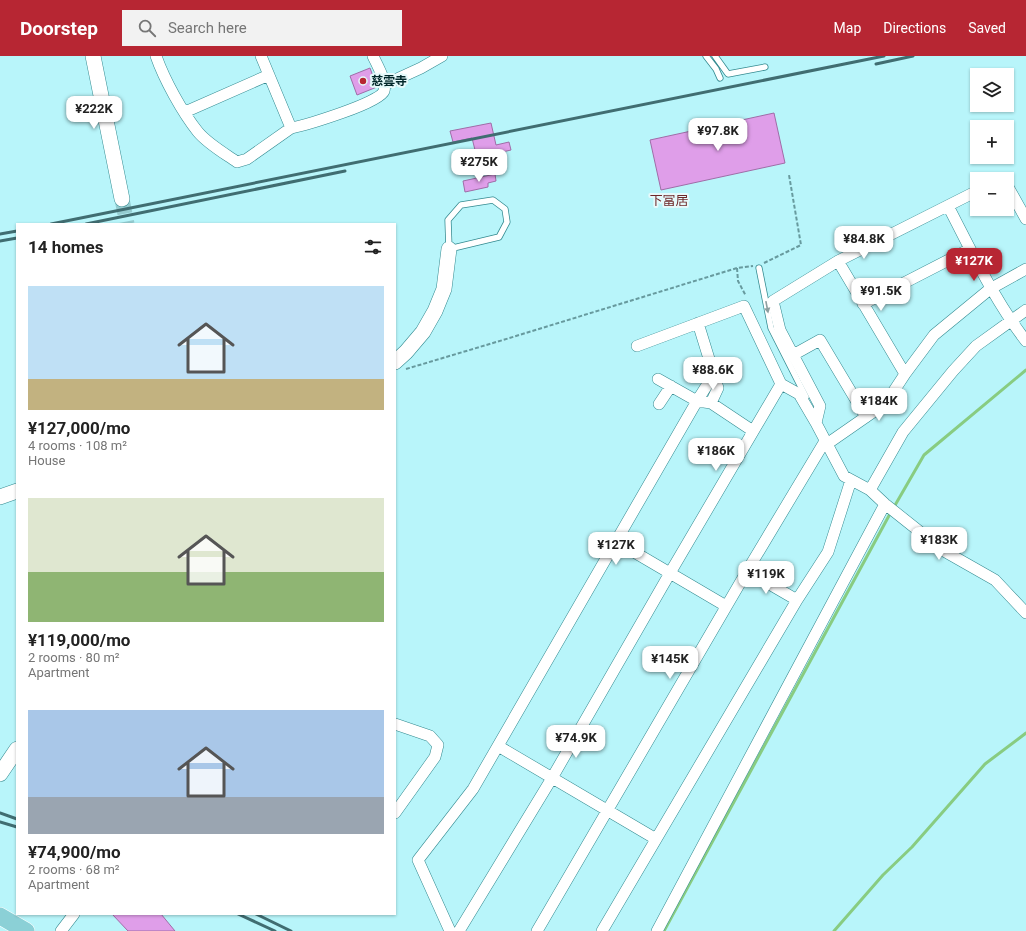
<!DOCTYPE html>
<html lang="en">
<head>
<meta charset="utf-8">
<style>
  body { margin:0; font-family:Roboto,"Noto Sans JP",sans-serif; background:#f2f2f2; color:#222; height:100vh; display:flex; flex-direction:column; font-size:15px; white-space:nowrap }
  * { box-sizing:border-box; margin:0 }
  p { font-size:13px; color:#767676 }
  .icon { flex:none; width:22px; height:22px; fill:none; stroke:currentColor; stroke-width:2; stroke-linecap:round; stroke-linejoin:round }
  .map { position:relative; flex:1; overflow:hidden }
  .sheet { position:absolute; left:16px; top:167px; width:380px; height:692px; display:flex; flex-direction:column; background:#fff; border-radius:0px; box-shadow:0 1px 3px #0004 }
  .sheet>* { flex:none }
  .controls { position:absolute; left:970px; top:12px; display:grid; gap:8px }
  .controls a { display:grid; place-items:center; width:44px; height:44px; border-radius:0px; background:#fff; box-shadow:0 1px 3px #0004; font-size:20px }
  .price { position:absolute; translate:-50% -34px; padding:0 9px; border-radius:8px; background:#fff; color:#222; font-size:13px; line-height:26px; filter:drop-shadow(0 1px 2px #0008) }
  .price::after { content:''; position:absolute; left:50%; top:24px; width:12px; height:9px; margin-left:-6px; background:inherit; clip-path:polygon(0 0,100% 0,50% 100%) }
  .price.selected { background:#b72633; color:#fff }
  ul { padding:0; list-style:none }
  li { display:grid; align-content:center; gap:8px; height:212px; padding:0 12px }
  li span { display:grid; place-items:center; height:124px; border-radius:0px; color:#555 }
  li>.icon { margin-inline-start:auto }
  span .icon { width:72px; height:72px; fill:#fffc; stroke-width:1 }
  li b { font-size:17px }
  h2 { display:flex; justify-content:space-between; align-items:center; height:48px; padding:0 12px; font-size:17px }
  header { display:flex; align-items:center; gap:24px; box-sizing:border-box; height:56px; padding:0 20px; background:#b72633; color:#fff }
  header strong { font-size:19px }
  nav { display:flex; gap:22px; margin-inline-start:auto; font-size:14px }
  .search { width:280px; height:36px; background:#f2f2f2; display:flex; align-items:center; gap:10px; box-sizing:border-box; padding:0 14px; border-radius:0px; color:#767676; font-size:15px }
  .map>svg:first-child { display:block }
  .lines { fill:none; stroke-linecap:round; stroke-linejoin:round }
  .stream { stroke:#88cc81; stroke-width:3 }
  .building { fill:#df9ee9; stroke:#9f6da7 }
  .secondary-tunnel { stroke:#94ccd0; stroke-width:15; stroke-dasharray:15 8; stroke-linecap:butt }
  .service-casing { stroke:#338a90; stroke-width:7 }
  .minor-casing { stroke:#338a90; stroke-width:12 }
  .secondary-casing { stroke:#338a90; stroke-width:16 }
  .primary-casing { stroke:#fff; stroke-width:18 }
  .path { stroke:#679a9e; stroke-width:2; stroke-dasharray:4 2; stroke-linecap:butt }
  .service { stroke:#fff; stroke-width:5.5 }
  .minor { stroke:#fff; stroke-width:11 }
  .secondary { stroke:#fff; stroke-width:15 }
  .primary { stroke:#8bd0d6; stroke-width:17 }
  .rail { stroke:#406d71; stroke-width:3 }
  .oneway { fill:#8d9e9f }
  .poi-dot { fill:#b72633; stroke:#e6fafb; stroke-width:1.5 }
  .labels { text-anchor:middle; stroke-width:4; stroke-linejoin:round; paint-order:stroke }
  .poi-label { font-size:12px; font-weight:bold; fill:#02272a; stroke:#e6fafb; text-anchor:start }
  .neighbourhood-label { font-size:13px; fill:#6d2728; stroke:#e6fafb }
</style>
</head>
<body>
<header>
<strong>Doorstep</strong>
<div class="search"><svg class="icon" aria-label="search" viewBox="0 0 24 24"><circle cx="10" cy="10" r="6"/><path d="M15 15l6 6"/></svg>Search here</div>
<nav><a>Map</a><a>Directions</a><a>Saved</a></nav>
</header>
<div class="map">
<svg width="1026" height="875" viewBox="0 0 1026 875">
  <rect width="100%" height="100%" fill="#b8f5fa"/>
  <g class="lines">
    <path class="stream" d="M894 451 924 399 1026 314
      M664 875 891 456
      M834 875 883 819 912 791 985 708 1026 677"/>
  </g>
  <path class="building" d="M370 12 377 31 357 39 350 20Z
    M774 57 785 107 661 134 650 84Z
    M491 67 496 89 509 86 511 94 477 102 472 82 453 86 450 75Z
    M495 118 496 125 488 127V131L465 136 463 125Z
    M112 858H161L175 875H128Z"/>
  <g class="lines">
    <path class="secondary-tunnel" d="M122 143 127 168"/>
    <defs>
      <path id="service" d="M706 0 716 13 720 22
        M715 0 728 18 765 11
        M493 144 505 153 507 166 499 181 449 193 448 164 461 149Z
        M759 212 771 272 806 341"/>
      <path id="minor" d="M156 0C164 23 182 56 198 76 208 88 224 97 237 106L247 103 291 72 261 0
        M384 29 421 12 442 0
        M185 56 269 19
        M291 72C306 69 380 47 384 35 387 25 377 9 373 0
        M1007 129 1026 163
        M977 135 838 205 773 245 780 274 820 350 816 367 844 420 870 434 885 448 944 495 995 524 1026 557
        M948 150C972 196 994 244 1026 285
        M838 205 905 318
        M863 248 970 193
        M698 267 718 332 711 347
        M637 290 744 250 781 328 799 338 816 367
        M793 299 820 284 866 361
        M658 323 697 345 711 347 753 375
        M659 348 671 330
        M827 388 886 347 905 318 934 279 990 233 1026 213
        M870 434 903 376 953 315 976 290 1026 254
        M617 486 726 550
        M747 515 797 544
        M395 668 430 680 438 689 435 701 395 757
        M498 690 656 783
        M61 875 74 858
        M450 875 418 804 473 733 697 345 714 318
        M459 875 552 722 670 517 781 328
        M537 875 747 515 825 385
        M602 875 797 544 828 496 851 424
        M657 875 885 448"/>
      <path id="secondary" d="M93 0 122 143
        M395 306 406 296 423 276 435 255 444 233 449 193
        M0 441 17 435
        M0 718 17 693"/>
      <path id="primary" d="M0 860 26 875"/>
    </defs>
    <use href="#service" class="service-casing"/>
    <use href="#minor" class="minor-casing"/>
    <use href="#secondary" class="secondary-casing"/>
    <use href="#primary" class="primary-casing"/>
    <path class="path" d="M764 207 801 189 789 119
      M737 212 738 225 746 240
      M406 313 503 284 737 212 753 210"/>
    <use href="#service" class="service"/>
    <use href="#minor" class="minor"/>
    <use href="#secondary" class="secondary"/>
    <use href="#primary" class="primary"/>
    <path class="rail" d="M876 8 913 0
      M51 168 884 0
      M86 168 345 115
      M0 178 17 175
      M0 185 17 182
      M0 757 17 763
      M0 766 17 771
      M238 858 275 875
      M256 858 291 875"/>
  </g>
  <defs><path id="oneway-solid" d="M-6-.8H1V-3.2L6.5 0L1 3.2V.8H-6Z"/></defs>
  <use class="oneway" href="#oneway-solid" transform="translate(767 251) rotate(79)"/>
  <circle class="poi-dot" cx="363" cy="25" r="4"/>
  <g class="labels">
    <g class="poi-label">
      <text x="371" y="29">慈雲寺</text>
    </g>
    <g class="neighbourhood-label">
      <text x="669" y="149">下冨居</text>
    </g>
  </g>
</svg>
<div class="controls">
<a><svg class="icon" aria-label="layers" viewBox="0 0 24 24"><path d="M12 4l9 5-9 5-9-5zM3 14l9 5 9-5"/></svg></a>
<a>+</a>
<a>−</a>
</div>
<b class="price" style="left:94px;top:74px">¥222K</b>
<b class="price" style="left:718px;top:96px">¥97.8K</b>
<b class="price" style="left:479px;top:127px">¥275K</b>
<b class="price" style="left:864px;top:204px">¥84.8K</b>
<b class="price selected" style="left:974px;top:226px">¥127K</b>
<b class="price" style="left:881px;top:256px">¥91.5K</b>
<b class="price" style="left:713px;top:335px">¥88.6K</b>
<b class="price" style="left:879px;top:366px">¥184K</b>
<b class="price" style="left:716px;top:416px">¥186K</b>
<b class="price" style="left:939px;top:505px">¥183K</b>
<b class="price" style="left:616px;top:510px">¥127K</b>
<b class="price" style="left:766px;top:539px">¥119K</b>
<b class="price" style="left:670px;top:624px">¥145K</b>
<b class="price" style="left:576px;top:703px">¥74.9K</b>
<section class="sheet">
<h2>14 homes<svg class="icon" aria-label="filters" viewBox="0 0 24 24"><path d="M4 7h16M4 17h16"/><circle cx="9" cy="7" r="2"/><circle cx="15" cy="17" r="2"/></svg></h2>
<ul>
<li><span style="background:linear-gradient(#bfe0f5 75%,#c2b280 0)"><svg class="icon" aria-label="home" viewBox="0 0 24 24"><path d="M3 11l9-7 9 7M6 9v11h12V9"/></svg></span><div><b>¥127,000/mo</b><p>4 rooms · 108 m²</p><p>House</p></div></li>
<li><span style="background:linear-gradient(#dfe7d0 60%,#8fb573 0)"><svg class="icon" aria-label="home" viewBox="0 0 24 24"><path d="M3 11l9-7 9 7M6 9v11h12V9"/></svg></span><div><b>¥119,000/mo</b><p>2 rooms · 80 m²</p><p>Apartment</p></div></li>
<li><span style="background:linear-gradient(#a9c7e8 70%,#9aa5b1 0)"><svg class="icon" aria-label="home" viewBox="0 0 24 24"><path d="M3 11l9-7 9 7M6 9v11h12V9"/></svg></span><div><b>¥74,900/mo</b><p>2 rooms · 68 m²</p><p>Apartment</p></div></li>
</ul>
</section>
</div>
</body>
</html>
